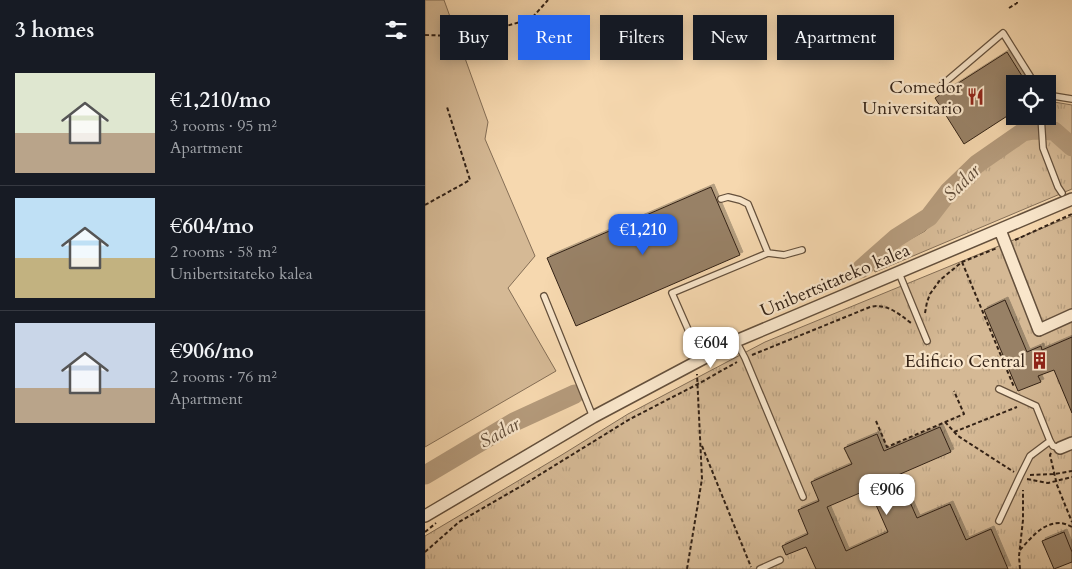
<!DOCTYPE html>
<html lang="en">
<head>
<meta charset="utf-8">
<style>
  body { margin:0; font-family:Cardo,serif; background:#242831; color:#f1f3f6; height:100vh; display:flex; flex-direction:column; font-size:19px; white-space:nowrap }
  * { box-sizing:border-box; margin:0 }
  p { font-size:16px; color:#9ea1a6 }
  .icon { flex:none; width:28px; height:28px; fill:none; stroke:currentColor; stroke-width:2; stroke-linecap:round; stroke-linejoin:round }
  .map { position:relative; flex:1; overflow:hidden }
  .drawer { display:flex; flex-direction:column; background:#171b24; width:425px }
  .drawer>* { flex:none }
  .guide { position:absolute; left:15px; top:15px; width:475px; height:45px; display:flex; gap:10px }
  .buttons { position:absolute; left:581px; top:75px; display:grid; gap:10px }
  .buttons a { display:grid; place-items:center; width:50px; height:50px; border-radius:0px; background:#171b24; box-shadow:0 2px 12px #0003; font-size:25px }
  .price { position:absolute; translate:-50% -42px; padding:0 11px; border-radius:10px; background:#fff; color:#222; font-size:16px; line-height:32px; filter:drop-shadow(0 1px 2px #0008) }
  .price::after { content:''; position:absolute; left:50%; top:30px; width:15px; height:11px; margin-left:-8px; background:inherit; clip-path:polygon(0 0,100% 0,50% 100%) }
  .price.active { background:#2563eb; color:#fff }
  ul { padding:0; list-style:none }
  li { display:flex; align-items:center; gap:15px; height:125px; padding:0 15px }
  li+li { border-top:1px solid #363941 }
  li span { display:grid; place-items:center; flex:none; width:140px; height:100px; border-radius:0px; color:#555 }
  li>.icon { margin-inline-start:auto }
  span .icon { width:60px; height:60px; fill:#fffc; stroke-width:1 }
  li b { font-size:21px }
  h2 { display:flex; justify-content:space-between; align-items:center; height:60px; padding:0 15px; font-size:21px }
  .pill { padding:0 18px; border-radius:0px; background:#171b24; box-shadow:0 2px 12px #0003; font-size:18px; line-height:45px }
  .pill.active { background:#2563eb; color:#fff }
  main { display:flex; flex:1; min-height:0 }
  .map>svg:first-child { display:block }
  .park { fill:url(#park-tufts); stroke:#846e56 }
  .garden { fill:#d5b995; stroke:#846e56 }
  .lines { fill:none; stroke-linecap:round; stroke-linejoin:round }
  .river { stroke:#b49a7b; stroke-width:19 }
  .building { fill:#988166; stroke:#332216; fill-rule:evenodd; filter:url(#shadow) }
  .lane-casing { stroke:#64503c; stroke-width:8 }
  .street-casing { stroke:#64503c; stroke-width:14 }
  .path { stroke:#332216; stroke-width:2; stroke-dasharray:4 2.5; stroke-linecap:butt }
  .lane { stroke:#f9e6cb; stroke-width:5.5 }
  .street { stroke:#f9e6cb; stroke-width:11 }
  .labels { text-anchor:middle; stroke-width:4.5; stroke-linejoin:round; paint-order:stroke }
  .poi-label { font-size:18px; fill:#332216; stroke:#f9e6cb; text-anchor:end }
  .street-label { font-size:18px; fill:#332216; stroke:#f9e6cb }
  .water-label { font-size:19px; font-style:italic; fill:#604c39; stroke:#f9e6cb }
</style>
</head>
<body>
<main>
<section class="drawer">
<h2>3 homes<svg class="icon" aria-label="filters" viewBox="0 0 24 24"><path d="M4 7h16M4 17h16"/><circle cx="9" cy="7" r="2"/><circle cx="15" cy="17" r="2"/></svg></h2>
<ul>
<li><span style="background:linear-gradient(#dfe7d0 60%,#b9a48a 0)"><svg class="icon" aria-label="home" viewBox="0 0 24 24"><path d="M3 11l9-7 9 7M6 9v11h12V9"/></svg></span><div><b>€1,210/mo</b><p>3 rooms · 95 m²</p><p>Apartment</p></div></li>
<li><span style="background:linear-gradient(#bfe0f5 60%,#c2b280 0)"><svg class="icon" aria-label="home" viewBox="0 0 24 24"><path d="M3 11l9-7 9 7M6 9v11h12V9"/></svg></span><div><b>€604/mo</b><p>2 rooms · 58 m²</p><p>Unibertsitateko kalea</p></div></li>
<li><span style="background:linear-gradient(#c9d6e8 65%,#b9a48a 0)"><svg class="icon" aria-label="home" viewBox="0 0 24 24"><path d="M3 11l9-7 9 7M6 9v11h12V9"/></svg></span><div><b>€906/mo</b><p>2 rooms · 76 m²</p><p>Apartment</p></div></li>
</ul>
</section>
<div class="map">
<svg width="647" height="569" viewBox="0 0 647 569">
  <defs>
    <pattern id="park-tufts" width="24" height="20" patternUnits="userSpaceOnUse" patternTransform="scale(1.25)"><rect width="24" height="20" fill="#d5b995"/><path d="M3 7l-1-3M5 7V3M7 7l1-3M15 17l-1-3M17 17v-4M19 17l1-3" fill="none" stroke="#b79f80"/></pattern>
    <filter id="shadow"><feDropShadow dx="3" dy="-3" stdDeviation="0" flood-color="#0004"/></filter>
  </defs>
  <rect width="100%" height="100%" fill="#f6d8af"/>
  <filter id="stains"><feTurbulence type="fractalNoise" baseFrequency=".004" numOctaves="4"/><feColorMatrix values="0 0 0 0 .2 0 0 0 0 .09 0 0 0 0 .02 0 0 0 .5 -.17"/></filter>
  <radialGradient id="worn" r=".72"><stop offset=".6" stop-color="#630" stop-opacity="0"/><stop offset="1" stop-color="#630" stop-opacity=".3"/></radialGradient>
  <path class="park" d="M629 102 647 105V189L450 272 446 264 462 252 500 231 512 219 517 211 528 196 551 173 602 138 621 121 623 107 624 104Z
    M647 216V569H0V536L135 456 203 414 340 342Z"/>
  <path class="garden" d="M0 0H19L63 122 60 139 110 256 83 288 131 371 0 447Z"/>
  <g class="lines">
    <path class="river" d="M436 269 471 238 504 217 524 191 552 164 598 132 609 130 629 131 647 147
      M0 475 89 422 150 394"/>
  </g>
  <path class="building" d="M582 52 602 84H590V111L539 144 510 98Z
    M286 187 315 255 151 326 122 258Z
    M580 300 602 352 616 346 617 350 647 337V413L629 370 613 376 616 382 593 391 559 310Z
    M515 427 526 452 473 475 492 518 525 504 541 540 566 529 583 569H391L381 547 361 555 357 546 383 534 373 510 394 501 386 482 427 464 419 448 452 434 459 451ZM444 489 463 532 421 551 402 507Z
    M639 532 647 552V562L629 569 617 541Z"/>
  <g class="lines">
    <defs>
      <path id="lane" d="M517 85 578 33 610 84
        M622 95 647 99
        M616 116 618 148 633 187 637 193
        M296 199 303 197 315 200 323 204 343 253
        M474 273 502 341
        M119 296 168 417
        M311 341 320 358 378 497
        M276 359 247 293 343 253 359 255 377 250
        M574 389 611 406 625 441 628 446 635 448
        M574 521 595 476 605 456 625 441
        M335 569 355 560"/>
      <path id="street" d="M575 230 614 330 647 315
        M635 448 647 443
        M0 516 168 417 311 341 647 199"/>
    </defs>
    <use href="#lane" class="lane-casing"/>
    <use href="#street" class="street-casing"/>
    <path class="path" d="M584 8 592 3V0
      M0 35 32 36 67 30 106 19 123 0
      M0 205 45 180 22 107
      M590 240 647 214
      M537 262 589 387
      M500 313 502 302 505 294 515 280 537 262 572 248
      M327 355 445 307C461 303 473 313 486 323
      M503 361 510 358
      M451 421 462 447 539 414 529 391
      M520 422 533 436 589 472
      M529 432 592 407
      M277 446 326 567
      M626 453 625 455 632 485 647 522
      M605 475 630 474 647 471
      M602 479 623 483 647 477
      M0 532 11 523
      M595 550C606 538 617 523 635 523 639 523 643 525 647 527
      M0 552 34 522 98 485 205 419 273 384 312 362
      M262 569 277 479 272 374
      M595 569 594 556 598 520V490"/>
    <use href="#lane" class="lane"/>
    <use href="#street" class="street"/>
  </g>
  <defs>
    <symbol id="restaurant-bare" viewBox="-9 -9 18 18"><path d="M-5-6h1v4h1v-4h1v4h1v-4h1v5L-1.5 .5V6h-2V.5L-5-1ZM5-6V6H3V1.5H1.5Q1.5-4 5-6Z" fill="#8f2418" stroke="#f9e6cb" stroke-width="2.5" paint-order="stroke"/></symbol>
    <symbol id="building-bare" viewBox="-9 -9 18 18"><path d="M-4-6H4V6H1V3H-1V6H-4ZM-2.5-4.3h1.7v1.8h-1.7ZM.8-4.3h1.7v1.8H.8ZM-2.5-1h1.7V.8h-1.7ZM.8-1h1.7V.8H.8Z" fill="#8f2418" stroke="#f9e6cb" stroke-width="2.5" paint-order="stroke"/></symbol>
  </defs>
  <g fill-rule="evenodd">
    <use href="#restaurant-bare" x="538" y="84" width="25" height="25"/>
    <use href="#building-bare" x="602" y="348" width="25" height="25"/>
  </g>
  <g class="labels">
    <g class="poi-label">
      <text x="537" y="93">Comedor<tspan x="537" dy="21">Universitario</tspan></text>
      <text x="600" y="367">Edificio Central</text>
    </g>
    <g class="street-label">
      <text transform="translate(410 280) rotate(-23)" y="6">Unibertsitateko kalea</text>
    </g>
    <g class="water-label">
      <text transform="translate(536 182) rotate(-45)" y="7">Sadar</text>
      <text transform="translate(74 432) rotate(-29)" y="7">Sadar</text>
    </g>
  </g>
  <rect width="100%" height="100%" filter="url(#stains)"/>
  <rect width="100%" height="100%" fill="url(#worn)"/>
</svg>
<div class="buttons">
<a><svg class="icon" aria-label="locate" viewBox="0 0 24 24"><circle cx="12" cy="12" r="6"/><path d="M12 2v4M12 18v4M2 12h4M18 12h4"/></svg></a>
</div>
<b class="price active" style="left:218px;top:256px">€1,210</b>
<b class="price" style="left:286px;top:369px">€604</b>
<b class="price" style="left:462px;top:516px">€906</b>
<div class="guide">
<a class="pill">Buy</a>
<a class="pill active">Rent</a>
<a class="pill">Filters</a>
<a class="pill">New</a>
<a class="pill">Apartment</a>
</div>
</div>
</main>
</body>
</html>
